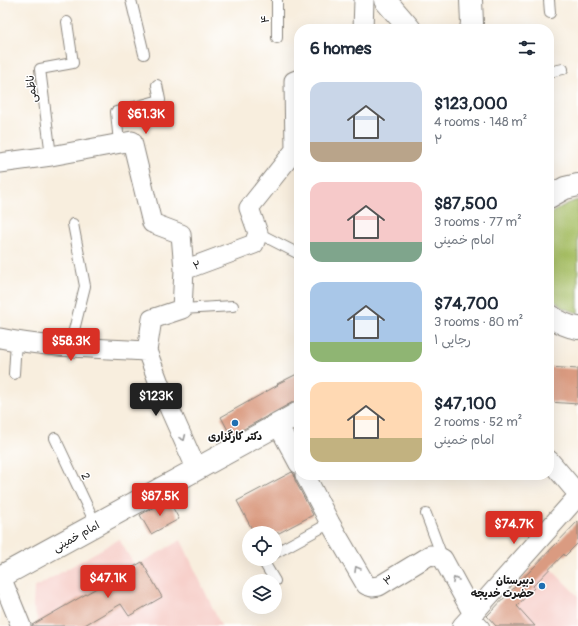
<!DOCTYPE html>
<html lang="en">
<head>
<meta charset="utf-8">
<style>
  body { margin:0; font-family:Pangolin,"Playpen Sans Arabic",sans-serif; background:#f2f2f3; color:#1f2937; height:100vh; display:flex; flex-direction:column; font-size:15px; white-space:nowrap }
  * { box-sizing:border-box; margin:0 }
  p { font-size:13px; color:#747a83 }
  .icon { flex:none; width:22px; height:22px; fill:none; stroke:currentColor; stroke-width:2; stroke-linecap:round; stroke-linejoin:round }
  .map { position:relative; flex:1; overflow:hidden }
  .panel { position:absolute; left:294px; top:24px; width:260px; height:456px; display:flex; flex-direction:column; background:#fff; border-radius:16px; box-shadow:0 4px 16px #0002 }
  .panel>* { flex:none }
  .buttons { position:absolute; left:242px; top:526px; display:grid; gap:8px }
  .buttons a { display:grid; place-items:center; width:40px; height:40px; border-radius:50%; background:#fff; box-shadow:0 4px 16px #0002; font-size:20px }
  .price { position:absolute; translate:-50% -34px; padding:0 9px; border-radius:4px; background:#d93025; color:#fff; font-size:13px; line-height:26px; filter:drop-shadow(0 1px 2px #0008) }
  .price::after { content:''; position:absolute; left:50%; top:24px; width:12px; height:9px; margin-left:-6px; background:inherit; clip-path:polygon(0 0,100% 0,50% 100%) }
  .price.selected { background:#222; color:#fff }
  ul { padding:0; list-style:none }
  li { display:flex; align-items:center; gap:12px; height:100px; padding:0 16px }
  li span { display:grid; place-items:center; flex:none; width:112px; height:80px; border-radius:12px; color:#555 }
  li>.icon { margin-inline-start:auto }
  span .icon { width:48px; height:48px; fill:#fffc; stroke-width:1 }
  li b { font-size:17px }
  h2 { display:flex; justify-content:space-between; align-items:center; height:48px; padding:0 16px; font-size:17px }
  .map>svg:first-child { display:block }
  .built { fill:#f7d0cb }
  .green { fill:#a6be64; stroke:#616d40 }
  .building { fill:#da9b81 }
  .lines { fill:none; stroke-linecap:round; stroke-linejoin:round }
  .lane-casing { stroke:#8a857d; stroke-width:12 }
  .street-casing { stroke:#8a857d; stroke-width:21 }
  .secondary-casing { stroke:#8a857d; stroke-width:24 }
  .lane { stroke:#fff; stroke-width:10 }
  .street { stroke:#fff; stroke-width:19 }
  .secondary { stroke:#fff; stroke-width:22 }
  .oneway { stroke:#999 }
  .poi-dot { fill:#1f6fb2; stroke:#fff; stroke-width:1.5 }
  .labels { text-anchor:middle; stroke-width:3; stroke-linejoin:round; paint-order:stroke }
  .street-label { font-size:11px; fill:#1c1c1c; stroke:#fff }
  .poi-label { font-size:11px; font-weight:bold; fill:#1c1c1c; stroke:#fff }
</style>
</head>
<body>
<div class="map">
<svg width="578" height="626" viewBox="0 0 578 626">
  <rect width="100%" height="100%" fill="#fff"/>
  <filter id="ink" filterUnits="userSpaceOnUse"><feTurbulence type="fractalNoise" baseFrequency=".025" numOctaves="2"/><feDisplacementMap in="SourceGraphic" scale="8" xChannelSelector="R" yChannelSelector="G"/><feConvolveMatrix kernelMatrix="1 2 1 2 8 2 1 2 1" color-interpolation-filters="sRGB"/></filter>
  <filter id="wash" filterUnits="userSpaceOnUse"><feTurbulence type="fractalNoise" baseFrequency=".012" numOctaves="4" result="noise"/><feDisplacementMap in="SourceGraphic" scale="16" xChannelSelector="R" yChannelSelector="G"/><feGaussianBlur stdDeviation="0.9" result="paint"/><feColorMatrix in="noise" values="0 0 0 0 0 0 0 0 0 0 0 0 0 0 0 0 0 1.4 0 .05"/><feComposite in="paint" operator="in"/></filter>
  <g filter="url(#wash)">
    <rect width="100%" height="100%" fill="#f8eede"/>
    <path class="built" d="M119 539 135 566 181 540 221 626H40L33 607 34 588Z
      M541 559 578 596V626H496L487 616Z"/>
    <path class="green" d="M578 200V313L563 308 549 296V217C556 208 568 203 578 200Z"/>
    <g id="blocks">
      <path class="building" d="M549 367 578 369V404L549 402Z
        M299 373V401L293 402 231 436 221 417 278 385 277 384Z
        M292 472 294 474 295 480 313 515 279 533H254L237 501Z
        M168 499 179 519 151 534 140 515Z
        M578 521V543L565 556 564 554 533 586 534 588 517 606 535 626H496L487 616Z
        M142 562 162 597 129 616 121 604 83 626H32V625Z"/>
    </g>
  </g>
  <g filter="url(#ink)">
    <use href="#blocks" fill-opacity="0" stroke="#8a857d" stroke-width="1"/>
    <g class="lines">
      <defs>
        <path id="lane" d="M131 0 144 54
          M549 0 550 13
          M277 38V0
          M549 72 563 69
          M119 143 116 112 160 100 157 85
          M51 156 40 69 73 63 67 22
          M258 233 299 254
          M182 309 233 306
          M70 346 85 286 73 224
          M14 374 16 341
          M55 438 96 525
          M426 514 443 559
          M275 553 330 523
          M262 559 275 581
          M473 614 484 626"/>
        <path id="street" d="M363 29 364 0
          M0 163 51 156 132 141 152 223 181 234 184 270
          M0 338C48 348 98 348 147 351
          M278 425 299 464
          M549 460 578 494
          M197 470 163 394 147 351 152 319 182 309 184 270 254 244 258 233 249 208 295 150 294 81 299 79
          M305 475 330 523 366 585 372 587 379 586 430 555 437 556 443 559 473 614
          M1 577 21 626
          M462 626 473 614 578 496"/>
        <path id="secondary" d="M385 0 410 29
          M471 29 472 23 471 0
          M549 197 565 188 578 185
          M549 315C557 321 568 327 578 328
          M0 577 299 413"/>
      </defs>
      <use href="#lane" class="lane-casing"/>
      <use href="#street" class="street-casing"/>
      <use href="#secondary" class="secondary-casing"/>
      <use href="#lane" class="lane"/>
      <use href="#street" class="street"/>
      <use href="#secondary" class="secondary"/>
    </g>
    <defs><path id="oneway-chevron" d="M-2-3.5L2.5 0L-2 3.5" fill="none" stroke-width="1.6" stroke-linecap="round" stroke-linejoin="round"/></defs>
    <g class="oneway">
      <use href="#oneway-chevron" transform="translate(183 438) rotate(66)"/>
      <use href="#oneway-chevron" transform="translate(357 569) rotate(-120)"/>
      <use href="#oneway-chevron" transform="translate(455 580) rotate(-119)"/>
    </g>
  </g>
  <g class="poi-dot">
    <circle cx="235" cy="423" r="4"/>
    <circle cx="542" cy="586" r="4"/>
  </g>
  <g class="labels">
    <g class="street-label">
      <text transform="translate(265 19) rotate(-90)" y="4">۴</text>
      <text transform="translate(31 89) rotate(-97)" y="4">ناظمی</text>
      <text transform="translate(197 265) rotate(-20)" y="4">۲</text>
      <text transform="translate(86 476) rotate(65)" y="4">2</text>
      <text transform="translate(76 536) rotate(-29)" y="4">امام خمینی</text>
      <text transform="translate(388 580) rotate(-32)" y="4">۳</text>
    </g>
    <g class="poi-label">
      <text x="235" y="440">دکتر کارگزاری</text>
      <text x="534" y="584" text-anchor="end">دبیرستان<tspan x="534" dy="13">حضرت خدیجه</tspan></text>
    </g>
  </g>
</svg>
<div class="buttons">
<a><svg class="icon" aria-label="locate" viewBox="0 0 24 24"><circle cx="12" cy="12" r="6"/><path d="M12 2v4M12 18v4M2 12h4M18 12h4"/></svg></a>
<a><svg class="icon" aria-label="layers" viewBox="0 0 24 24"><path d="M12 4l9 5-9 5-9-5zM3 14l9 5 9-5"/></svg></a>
</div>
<b class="price" style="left:146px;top:135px">$61.3K</b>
<b class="price" style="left:71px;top:362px">$58.3K</b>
<b class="price selected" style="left:156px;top:417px">$123K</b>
<b class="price" style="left:160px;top:517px">$87.5K</b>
<b class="price" style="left:514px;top:545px">$74.7K</b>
<b class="price" style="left:108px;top:599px">$47.1K</b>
<section class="panel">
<h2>6 homes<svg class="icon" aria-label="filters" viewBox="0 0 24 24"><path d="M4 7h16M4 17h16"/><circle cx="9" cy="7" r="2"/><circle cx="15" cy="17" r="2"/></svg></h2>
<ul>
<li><span style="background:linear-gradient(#c9d6e8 75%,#b9a48a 0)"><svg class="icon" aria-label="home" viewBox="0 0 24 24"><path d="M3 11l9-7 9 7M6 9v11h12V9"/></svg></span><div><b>$123,000</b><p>4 rooms · 148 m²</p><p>۲</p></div></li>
<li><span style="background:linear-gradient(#f6c9c9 75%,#7fa58c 0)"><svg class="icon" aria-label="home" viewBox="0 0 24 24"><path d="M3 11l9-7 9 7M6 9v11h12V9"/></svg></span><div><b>$87,500</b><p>3 rooms · 77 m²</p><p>امام خمینی</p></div></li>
<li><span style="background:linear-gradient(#a9c7e8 75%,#8fb573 0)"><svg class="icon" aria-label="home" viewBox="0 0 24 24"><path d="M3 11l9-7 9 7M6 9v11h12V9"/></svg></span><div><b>$74,700</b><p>3 rooms · 80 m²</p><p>رجایی ۱</p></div></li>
<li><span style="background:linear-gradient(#ffd9b3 70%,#c2b280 0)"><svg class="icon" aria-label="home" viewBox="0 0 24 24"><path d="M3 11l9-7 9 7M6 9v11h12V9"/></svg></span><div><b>$47,100</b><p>2 rooms · 52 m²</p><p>امام خمینی</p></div></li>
</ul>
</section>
</div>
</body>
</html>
